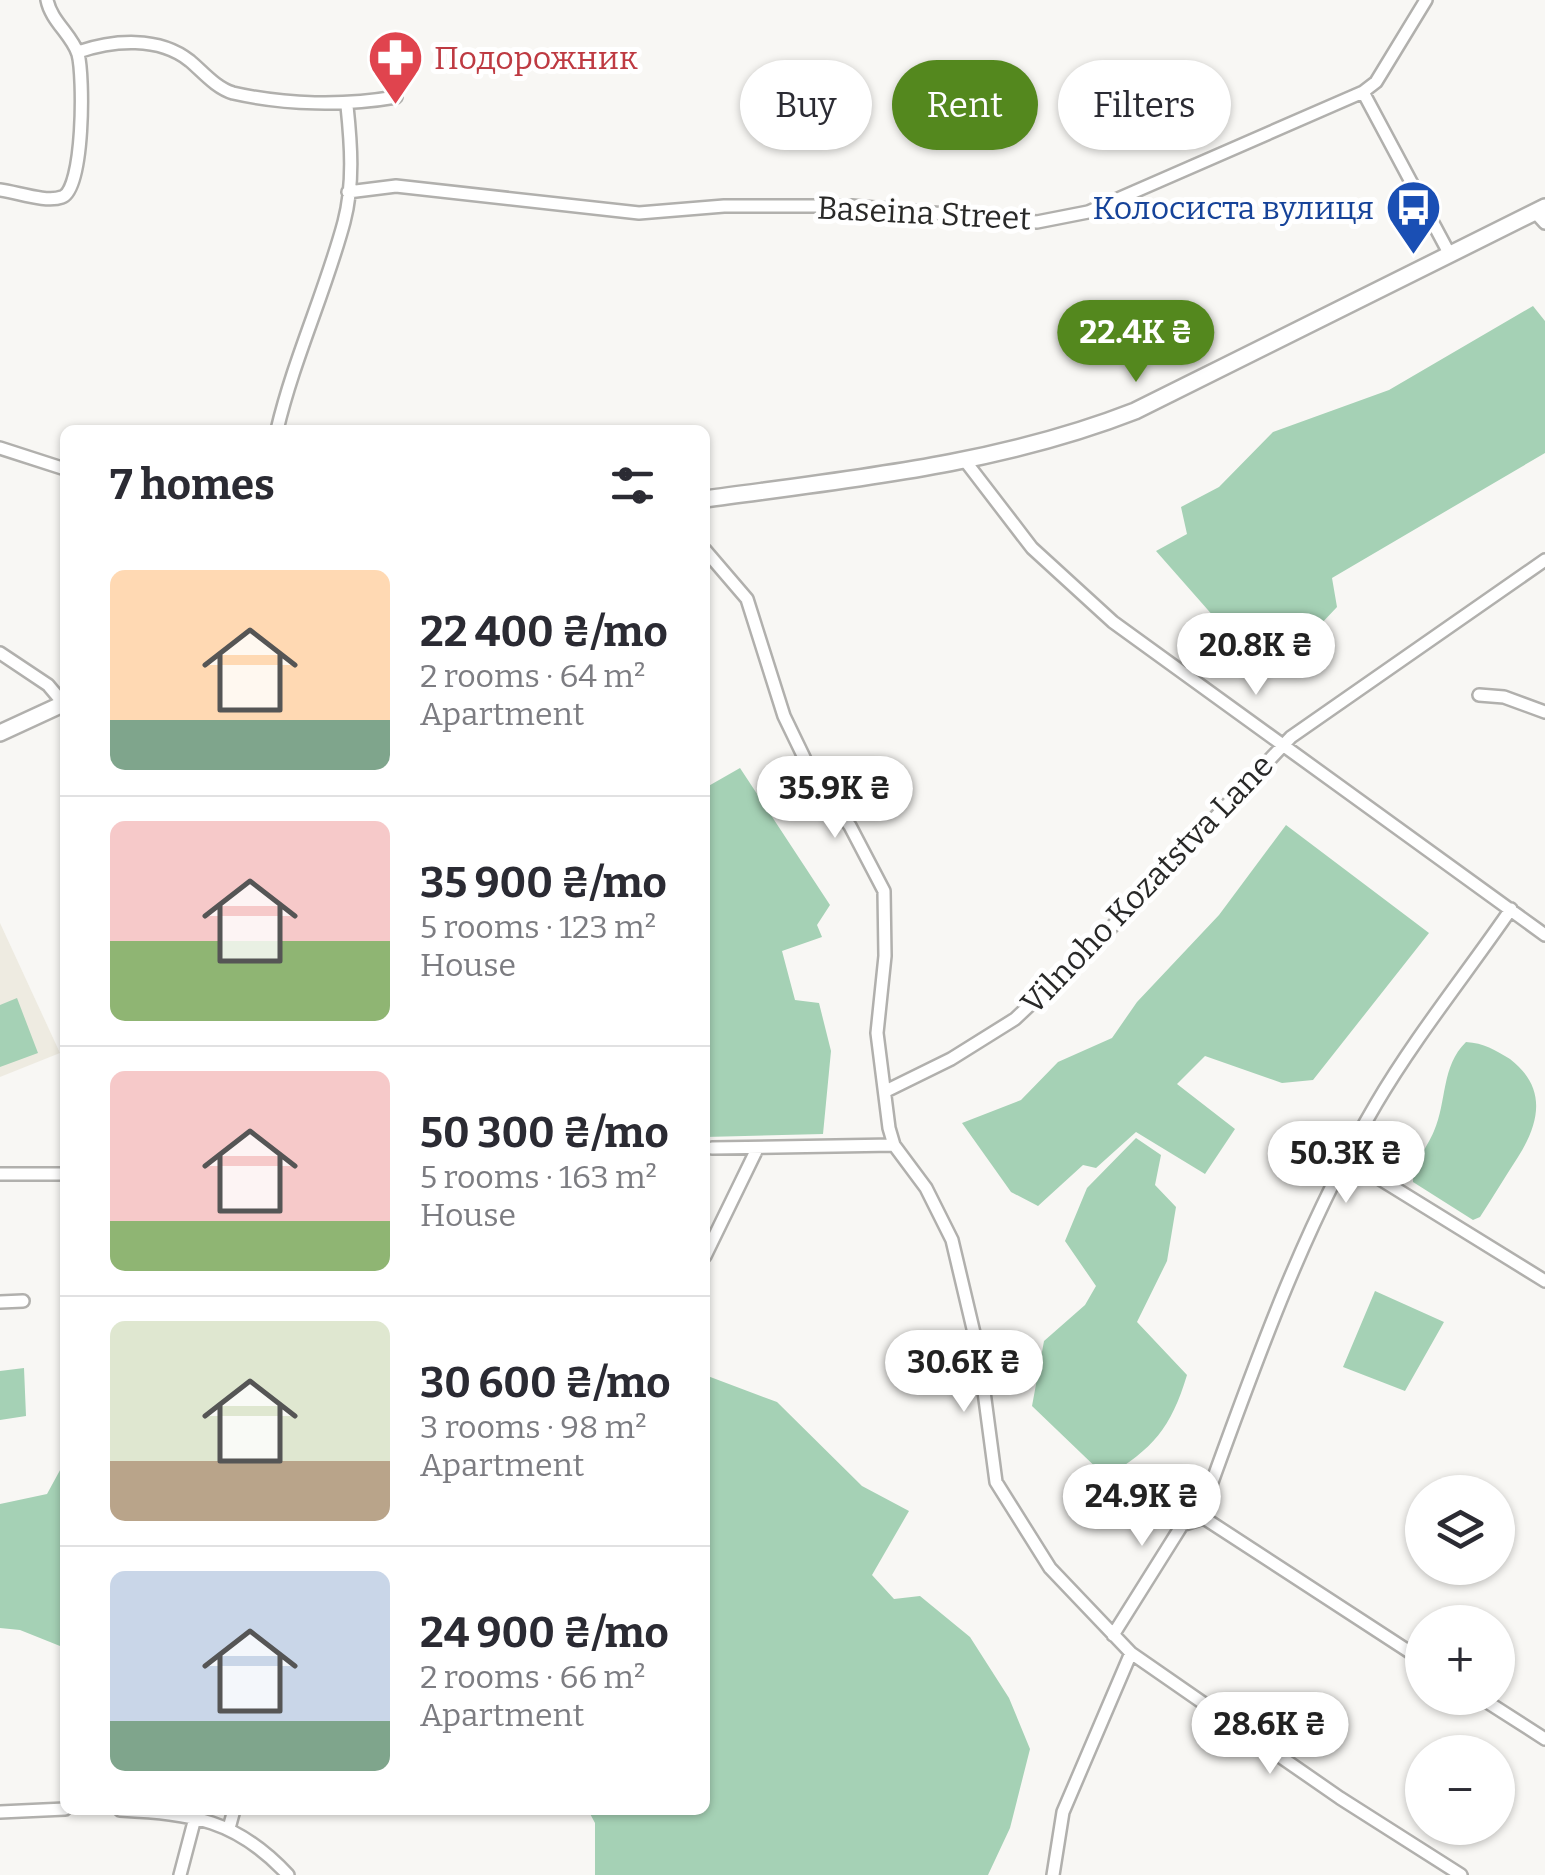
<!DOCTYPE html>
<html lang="en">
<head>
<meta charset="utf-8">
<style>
  body { margin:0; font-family:Bitter,serif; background:#f2f2f3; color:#2b2b33; height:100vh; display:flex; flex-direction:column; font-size:38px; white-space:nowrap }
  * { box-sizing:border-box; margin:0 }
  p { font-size:32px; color:#7c7c81 }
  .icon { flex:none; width:55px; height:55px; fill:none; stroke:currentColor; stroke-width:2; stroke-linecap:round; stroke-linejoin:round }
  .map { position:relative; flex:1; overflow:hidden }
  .details { position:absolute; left:60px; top:425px; width:650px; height:1390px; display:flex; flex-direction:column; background:#fff; border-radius:15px; box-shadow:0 2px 8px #0004 }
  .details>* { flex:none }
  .hud { position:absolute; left:740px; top:60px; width:655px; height:90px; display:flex; gap:20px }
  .buttons { position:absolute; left:1405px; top:1475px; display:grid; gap:20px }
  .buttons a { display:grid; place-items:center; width:110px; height:110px; border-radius:50%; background:#fff; box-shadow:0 2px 8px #0004; font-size:50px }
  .price { position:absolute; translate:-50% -85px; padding:0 22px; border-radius:35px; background:#fff; color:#222; font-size:32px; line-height:65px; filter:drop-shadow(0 2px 5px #0008) }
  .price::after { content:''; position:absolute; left:50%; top:60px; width:30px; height:22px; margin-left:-15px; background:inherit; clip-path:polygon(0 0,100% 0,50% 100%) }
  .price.on { background:#54881e; color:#fff }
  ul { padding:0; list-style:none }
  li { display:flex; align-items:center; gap:30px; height:250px; padding:0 50px }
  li+li { border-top:2px solid #e1e1e2 }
  li span { display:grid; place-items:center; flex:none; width:280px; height:200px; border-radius:15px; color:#555 }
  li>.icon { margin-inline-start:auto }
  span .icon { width:120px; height:120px; fill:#fffc; stroke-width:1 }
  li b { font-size:42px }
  h2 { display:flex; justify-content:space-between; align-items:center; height:120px; padding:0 50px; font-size:42px }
  .chip { padding:0 35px; border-radius:45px; background:#fff; box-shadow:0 2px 8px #0004; font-size:35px; line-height:90px }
  .chip.on { background:#54881e; color:#fff }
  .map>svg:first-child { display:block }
  .built { fill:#eeebe1 }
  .green { fill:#a5d1b5 }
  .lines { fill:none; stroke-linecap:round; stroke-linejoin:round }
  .minor-casing { stroke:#b1b0ad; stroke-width:16 }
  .secondary-casing { stroke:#b1b0ad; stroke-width:20 }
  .minor { stroke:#fff; stroke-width:11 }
  .secondary { stroke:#fff; stroke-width:15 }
  .labels { text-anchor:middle; stroke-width:10; stroke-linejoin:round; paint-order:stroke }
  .health-label { font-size:32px; fill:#be3a42; stroke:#fff; text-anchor:start }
  .transit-label { font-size:32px; fill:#164399; stroke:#fff; text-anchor:end }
  .street-label { font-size:32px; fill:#292928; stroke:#fff }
</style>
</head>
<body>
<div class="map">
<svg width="1545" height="1875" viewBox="0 0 1545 1875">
  <rect width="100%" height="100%" fill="#f8f7f4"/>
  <path class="built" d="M0 923 60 1053 0 1077Z"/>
  <path class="green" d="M1533 306 1545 321V453L1332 578 1337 607 1285 662 1237 643 1156 551 1187 534 1181 507 1219 487 1273 432 1389 390Z
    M740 768 830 905 817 925 822 937 782 951 795 1000 819 1003 831 1051 823 1134 705 1137 709 984 705 969V788Z
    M1286 825 1429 933 1313 1080 1282 1083 1205 1056 1177 1084 1235 1129 1205 1174 1136 1132 1096 1168 1083 1165 1038 1206 1011 1192 962 1123 1021 1100 1058 1062 1112 1038 1137 1002 1219 915Z
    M17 998 38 1053 0 1067V1005Z
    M1466 1042C1484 1043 1495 1050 1510 1059 1545 1086 1542 1119 1518 1157 1505 1177 1493 1197 1480 1217L1473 1220 1413 1182C1414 1161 1426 1150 1434 1131 1447 1102 1441 1066 1466 1042Z
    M1136 1138 1161 1155 1155 1185 1176 1207 1167 1261 1137 1322 1187 1375C1171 1428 1153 1449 1106 1477L1032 1406 1044 1341 1085 1305 1096 1286 1065 1241 1087 1188Z
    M1375 1291 1444 1322 1405 1391 1343 1367Z
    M24 1368 26 1416 0 1420V1371Z
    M705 1375 777 1402 862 1486 909 1511 872 1575 894 1599 920 1596 970 1637 1009 1698 1030 1749 1010 1828 988 1875H595V1823L588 1810H705Z
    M65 1461V1648L20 1630 0 1628V1504L47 1494Z"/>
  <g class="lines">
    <defs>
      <path id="minor" d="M78 52C113 40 159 36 190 61 203 72 216 88 233 93 286 105 344 106 396 97
        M1363 92 1449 253
        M0 190C17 192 46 203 62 197 84 190 84 76 78 54 72 35 51 21 47 0
        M348 192 396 186 639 213 724 206H852L1037 222 1088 212 1363 92 1376 82 1426 0
        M1535 212 1545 223
        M277 430C294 358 325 293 344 222 354 184 351 144 347 106
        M0 448 65 469
        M966 462 1032 548 1113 622 1545 935
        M705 550 747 599 784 716 813 776 850 826 884 891 885 956 877 1033 889 1128 894 1145 926 1188 952 1240 979 1354 996 1482 1050 1568 1131 1653 1340 1798 1461 1875
        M0 653 48 685 64 704
        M1479 695 1504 697 1545 712
        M888 1090 951 1059 1015 1019 1105 934 1291 737 1545 560
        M712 1148 894 1145
        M1346 1158 1545 1281
        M0 1174H65
        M705 1256 757 1149
        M0 1302 23 1301
        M1204 1518 1207 1496C1256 1361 1303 1228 1376 1104 1416 1036 1467 973 1511 909
        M1204 1518 1422 1660
        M1113 1635 1182 1525 1204 1518
        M1481 1698 1545 1739
        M120 1810C193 1814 236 1819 288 1875
        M0 1812 65 1809
        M229 1828 234 1810
        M180 1875 195 1818
        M1053 1875 1063 1812 1131 1653"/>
      <path id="secondary" d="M705 499C851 479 997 465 1135 411L1545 207
        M0 733 65 703"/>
    </defs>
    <use href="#minor" class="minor-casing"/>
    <use href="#secondary" class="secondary-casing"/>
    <use href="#minor" class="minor"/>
    <use href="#secondary" class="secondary"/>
  </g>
  <defs>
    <symbol id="pharmacy-pin" viewBox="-11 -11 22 30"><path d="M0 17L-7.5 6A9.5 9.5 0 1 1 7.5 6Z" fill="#e0444e" stroke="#fff"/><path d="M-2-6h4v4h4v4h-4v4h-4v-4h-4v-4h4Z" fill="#fff"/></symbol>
    <symbol id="bus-pin" viewBox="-11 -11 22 30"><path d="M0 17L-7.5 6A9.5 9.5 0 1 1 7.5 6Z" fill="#1a4fb4" stroke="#fff"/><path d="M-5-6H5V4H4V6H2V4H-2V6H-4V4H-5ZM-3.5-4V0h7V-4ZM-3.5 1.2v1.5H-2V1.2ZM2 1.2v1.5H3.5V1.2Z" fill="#fff"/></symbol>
  </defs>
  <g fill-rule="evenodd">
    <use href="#pharmacy-pin" x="364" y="26" width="63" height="86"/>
    <use href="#bus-pin" x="1382" y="176" width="63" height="86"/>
  </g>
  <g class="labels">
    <g class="health-label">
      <text x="434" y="69">Подорожник</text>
    </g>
    <g class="transit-label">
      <text x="1374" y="219">Колосиста вулиця</text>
    </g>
    <g class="street-label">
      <text transform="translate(924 213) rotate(3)" y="11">Baseina Street</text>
      <text transform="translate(1147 884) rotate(-46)" y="11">Vilnoho Kozatstva Lane</text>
    </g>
  </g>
</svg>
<div class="buttons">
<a><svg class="icon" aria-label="layers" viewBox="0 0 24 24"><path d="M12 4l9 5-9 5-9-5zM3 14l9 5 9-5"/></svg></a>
<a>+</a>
<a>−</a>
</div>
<b class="price on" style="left:1136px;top:385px">22.4K ₴</b>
<b class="price" style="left:1256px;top:698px">20.8K ₴</b>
<b class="price" style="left:835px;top:841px">35.9K ₴</b>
<b class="price" style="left:1346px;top:1206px">50.3K ₴</b>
<b class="price" style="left:964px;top:1415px">30.6K ₴</b>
<b class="price" style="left:1142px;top:1549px">24.9K ₴</b>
<b class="price" style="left:1270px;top:1777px">28.6K ₴</b>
<div class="hud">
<a class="chip">Buy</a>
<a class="chip on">Rent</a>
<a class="chip">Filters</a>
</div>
<section class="details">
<h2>7 homes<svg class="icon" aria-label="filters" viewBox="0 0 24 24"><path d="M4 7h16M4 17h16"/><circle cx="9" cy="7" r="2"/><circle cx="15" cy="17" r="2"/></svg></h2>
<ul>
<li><span style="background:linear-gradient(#ffd9b3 75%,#7fa58c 0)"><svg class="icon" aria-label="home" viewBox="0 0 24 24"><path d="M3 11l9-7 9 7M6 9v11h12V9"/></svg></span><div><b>22 400 ₴/mo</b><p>2 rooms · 64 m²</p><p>Apartment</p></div></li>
<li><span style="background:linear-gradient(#f6c9c9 60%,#8fb573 0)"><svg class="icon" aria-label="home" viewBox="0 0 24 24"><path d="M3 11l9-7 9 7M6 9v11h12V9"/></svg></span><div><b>35 900 ₴/mo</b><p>5 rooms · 123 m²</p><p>House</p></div></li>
<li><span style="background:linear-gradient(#f6c9c9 75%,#8fb573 0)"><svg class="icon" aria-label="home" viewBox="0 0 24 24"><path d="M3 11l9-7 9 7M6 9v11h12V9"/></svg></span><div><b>50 300 ₴/mo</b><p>5 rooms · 163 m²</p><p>House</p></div></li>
<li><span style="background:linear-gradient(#dfe7d0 70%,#b9a48a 0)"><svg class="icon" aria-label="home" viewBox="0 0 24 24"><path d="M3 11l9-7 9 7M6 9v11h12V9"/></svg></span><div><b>30 600 ₴/mo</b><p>3 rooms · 98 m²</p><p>Apartment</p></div></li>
<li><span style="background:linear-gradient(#c9d6e8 75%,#7fa58c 0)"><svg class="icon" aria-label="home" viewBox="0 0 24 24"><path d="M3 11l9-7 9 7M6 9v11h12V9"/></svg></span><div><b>24 900 ₴/mo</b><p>2 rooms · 66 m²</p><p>Apartment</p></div></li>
</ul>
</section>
</div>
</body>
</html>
